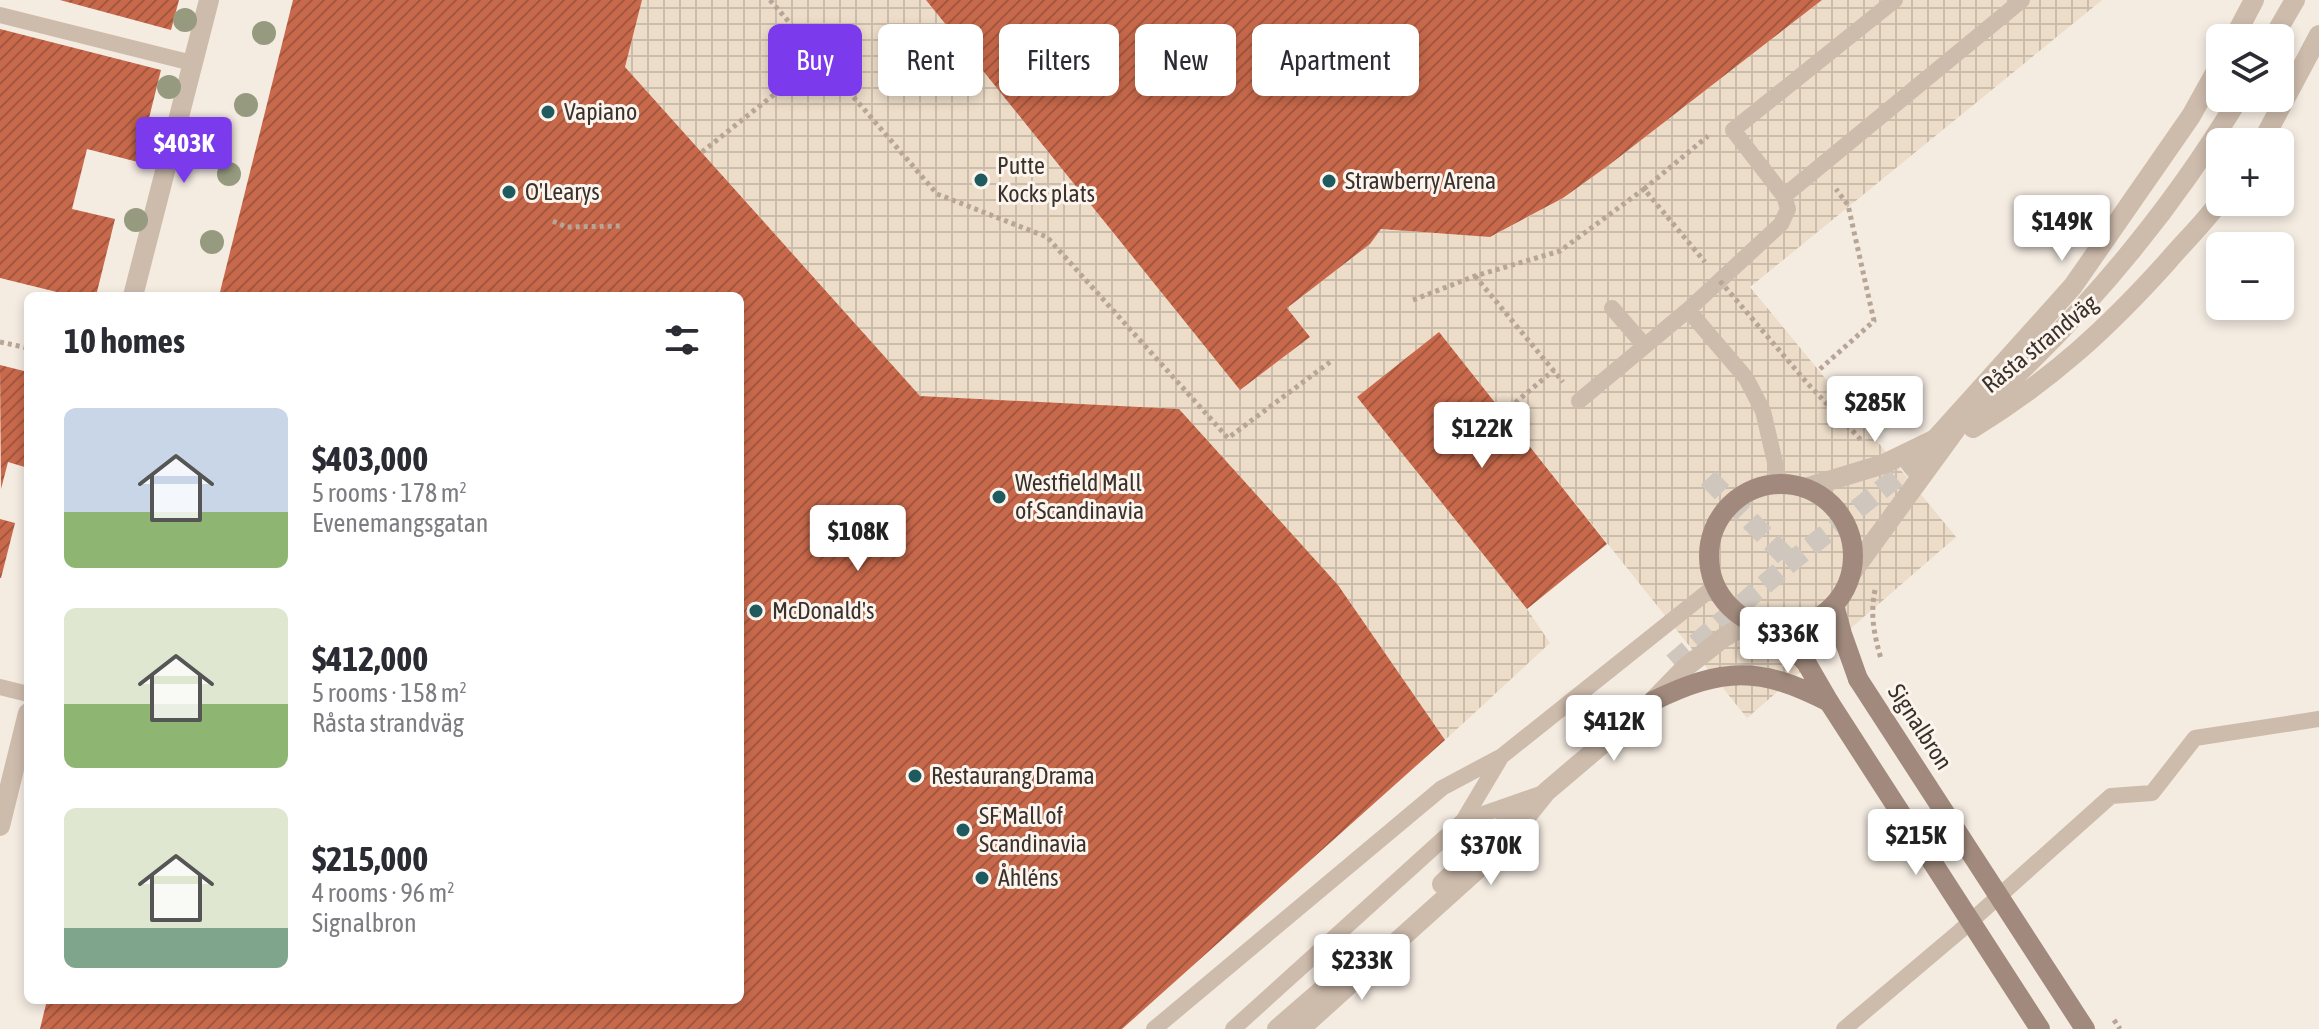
<!DOCTYPE html>
<html lang="en">
<head>
<meta charset="utf-8">
<style>
  body { margin:0; font-family:"Asap Condensed",sans-serif; background:#f2f2f3; color:#2b2b33; height:100vh; display:flex; flex-direction:column; font-size:30px; white-space:nowrap }
  * { box-sizing:border-box; margin:0 }
  p { font-size:26px; color:#7c7c81 }
  .icon { flex:none; width:44px; height:44px; fill:none; stroke:currentColor; stroke-width:2; stroke-linecap:round; stroke-linejoin:round }
  .map { position:relative; flex:1; overflow:hidden }
  .panel { position:absolute; left:24px; top:292px; width:720px; height:712px; display:flex; flex-direction:column; background:#fff; border-radius:12px; box-shadow:0 4px 12px #0003 }
  .panel>* { flex:none }
  .guide { position:absolute; left:768px; top:24px; width:760px; height:72px; display:flex; gap:16px }
  .tools { position:absolute; left:2206px; top:24px; display:grid; gap:16px }
  .tools a { display:grid; place-items:center; width:88px; height:88px; border-radius:12px; background:#fff; box-shadow:0 4px 12px #0003; font-size:40px }
  .price { position:absolute; translate:-50% -68px; padding:0 18px; border-radius:8px; background:#fff; color:#222; font-size:26px; line-height:52px; filter:drop-shadow(0 2px 4px #0008) }
  .price::after { content:''; position:absolute; left:50%; top:48px; width:24px; height:18px; margin-left:-12px; background:inherit; clip-path:polygon(0 0,100% 0,50% 100%) }
  .price.selected { background:#7c3aed; color:#fff }
  ul { padding:0; list-style:none }
  li { display:flex; align-items:center; gap:24px; height:200px; padding:0 40px }
  li span { display:grid; place-items:center; flex:none; width:224px; height:160px; border-radius:12px; color:#555 }
  li>.icon { margin-inline-start:auto }
  span .icon { width:96px; height:96px; fill:#fffc; stroke-width:1 }
  li b { font-size:34px }
  h2 { display:flex; justify-content:space-between; align-items:center; height:96px; padding:0 40px; font-size:34px }
  .pill { padding:0 28px; border-radius:12px; background:#fff; box-shadow:0 4px 12px #0003; font-size:28px; line-height:72px }
  .pill.selected { background:#7c3aed; color:#fff }
  .map>svg:first-child { display:block }
  .plaza { fill:url(#plaza-grid) }
  .building { fill:url(#building-hatch) }
  .lines { fill:none; stroke-linecap:round; stroke-linejoin:round }
  .street-tunnel { stroke:#cfc6bd; stroke-width:20; stroke-dasharray:20 10; stroke-linecap:butt }
  .path { stroke:#b9a596; stroke-width:5; stroke-dasharray:4 4; stroke-linecap:butt }
  .lane { stroke:#cdbbac; stroke-width:16 }
  .street { stroke:#cdbbac; stroke-width:20 }
  .secondary { stroke:#a18a7d; stroke-width:20 }
  .path-bridge { stroke:#b9a596; stroke-width:5; stroke-dasharray:4 4; stroke-linecap:butt }
  .lane-bridge { stroke:#cdbbac; stroke-width:16 }
  .street-bridge { stroke:#cdbbac; stroke-width:20 }
  .secondary-bridge { stroke:#a18a7d; stroke-width:20 }
  .tree { fill:#969b7f }
  .poi-dot { fill:#1f5a5e; stroke:#fbf5ee; stroke-width:3 }
  .labels { text-anchor:middle; stroke-width:6; stroke-linejoin:round; paint-order:stroke }
  .poi-label { font-size:24px; fill:#3b302b; stroke:#fbf5ee; text-anchor:start }
  .street-label { font-size:24px; fill:#3b302b; stroke:#fbf5ee }
</style>
</head>
<body>
<div class="map">
<svg width="2319" height="1029" viewBox="0 0 2319 1029">
  <defs>
    <pattern id="plaza-grid" width="8" height="8" patternUnits="userSpaceOnUse" patternTransform="scale(2)"><rect width="8" height="8" fill="#ecdcc8"/><path d="M0 4h8M4 0v8" fill="none" stroke="#cbbdac"/></pattern>
    <pattern id="building-hatch" width="6" height="6" patternUnits="userSpaceOnUse" patternTransform="scale(2)"><rect width="6" height="6" fill="#c8694b"/><path d="M-1 1l2-2M0 6l6-6M5 7l2-2" fill="none" stroke="#a4573f"/></pattern>
  </defs>
  <rect width="100%" height="100%" fill="#f4ebe1"/>
  <path class="plaza" d="M642 0H926L1241 389 1310 337 1287 308 1370 244 1381 229 1491 237 1563 198 1609 165 1822 0H2102L1750 287 1956 537 1747 718 1439 333 1358 398 1527 609 1550 643 1445 740 1338 585 1179 410 920 396 625 67Z"/>
  <path class="building" d="M60 0H179L171 30Z
    M293 0H642L625 67 920 396 1179 409 1338 585 1445 740 1122 1029H40L47 1000H740V296H219Z
    M926 0H1822L1609 165 1563 198 1490 237 1381 229 1370 244 1287 308 1310 337 1240 390Z
    M0 29 161 70 138 162 87 149 72 209 115 219 96 296H73L0 278Z
    M1439 332 1607 544 1527 609 1357 397Z
    M0 365 28 372V468L8 462 1 489Z
    M0 519 15 523 1 578H0Z"/>
  <g class="lines">
    <path class="street-tunnel" d="M1708 478 1791 562
      M1673 663 1791 562 1912 465"/>
    <path class="path" d="M770 0 937 194 1047 237 1228 438 1330 362
      M702 152 821 57
      M1644 189 1708 136
      M553 221 566 227 620 226
      M1475 276 1563 382
      M1413 300 1475 276 1560 251 1644 189 1705 262
      M0 342 28 348
      M1820 369 1874 321 1848 205 1836 189
      M1503 413 1554 370"/>
    <path class="lane" d="M0 15 192 63
      M1784 196 1733 130 1895 0
      M1612 308 1645 346
      M1688 310 1746 378 1763 411 1780 484
      M1579 401 1688 310 1781 224 1788 209 1784 196 2022 0
      M0 687 28 694
      M1154 1029 1442 788 1502 756 1715 586
      M1233 1029 1463 821 1500 759
      M1844 1029 1960 931 2111 796 2152 793 2195 738 2319 719"/>
    <path class="street" d="M2234 38 2254 0
      M2273 38 2295 0
      M2262 142 2319 35
      M133 296 209 0
      M1964 423C2072 329 2165 221 2239 98
      M1973 428C2051 380 2107 329 2168 261 2185 241 2205 222 2220 201
      M1912 465 2073 286 2191 116 2220 64
      M0 826 28 713
      M1442 884 1517 812
      M1277 1029 1337 977
      M1300 1029 1501 848 1546 792 1653 701 1686 667 1723 638 1750 622"/>
    <path class="secondary" d="M1834 605 1842 634 1858 679
      M1776 628 1807 664 1829 702
      M1653 701C1723 667 1760 666 1829 702"/>
    <path class="path-bridge" d="M1720 281 1808 384 1863 442
      M1875 590C1870 615 1874 634 1881 659
      M2114 1020 2120 1029"/>
    <path class="lane-bridge" d="M1463 821 1546 792"/>
    <path class="street-bridge" d="M1805 488 1884 464 1952 431
      M1852 572 1956 429"/>
    <path class="secondary-bridge" d="M1709 556a72 72 0 1 1 144 0a72 72 0 1 1-144 0Z
      M1858 679 2085 1029
      M1829 702 2040 1029"/>
  </g>
  <g class="tree">
    <circle cx="185" cy="20" r="12"/>
    <circle cx="264" cy="33" r="12"/>
    <circle cx="169" cy="87" r="12"/>
    <circle cx="246" cy="105" r="12"/>
    <circle cx="152" cy="155" r="12"/>
    <circle cx="229" cy="174" r="12"/>
    <circle cx="136" cy="220" r="12"/>
    <circle cx="212" cy="242" r="12"/>
  </g>
  <g class="poi-dot">
    <circle cx="548" cy="112" r="8"/>
    <circle cx="981" cy="180" r="8"/>
    <circle cx="1329" cy="181" r="8"/>
    <circle cx="509" cy="192" r="8"/>
    <circle cx="999" cy="497" r="8"/>
    <circle cx="756" cy="611" r="8"/>
    <circle cx="915" cy="776" r="8"/>
    <circle cx="963" cy="830" r="8"/>
    <circle cx="982" cy="878" r="8"/>
  </g>
  <g class="labels">
    <g class="poi-label">
      <text x="564" y="120">Vapiano</text>
      <text x="997" y="174">Putte<tspan x="997" dy="28">Kocks plats</tspan></text>
      <text x="1345" y="189">Strawberry Arena</text>
      <text x="525" y="200">O'Learys</text>
      <text x="1015" y="491">Westfield Mall<tspan x="1015" dy="28">of Scandinavia</tspan></text>
      <text x="772" y="619">McDonald's</text>
      <text x="931" y="784">Restaurang Drama</text>
      <text x="979" y="824">SF Mall of<tspan x="979" dy="28">Scandinavia</tspan></text>
      <text x="998" y="886">Åhléns</text>
    </g>
    <g class="street-label">
      <text transform="translate(2040 344) rotate(-39)" y="8">Råsta strandväg</text>
      <text transform="translate(1920 727) rotate(57)" y="8">Signalbron</text>
    </g>
  </g>
</svg>
<div class="tools">
<a><svg class="icon" aria-label="layers" viewBox="0 0 24 24"><path d="M12 4l9 5-9 5-9-5zM3 14l9 5 9-5"/></svg></a>
<a>+</a>
<a>−</a>
</div>
<b class="price selected" style="left:184px;top:185px">$403K</b>
<b class="price" style="left:2062px;top:263px">$149K</b>
<b class="price" style="left:1875px;top:444px">$285K</b>
<b class="price" style="left:1482px;top:470px">$122K</b>
<b class="price" style="left:858px;top:573px">$108K</b>
<b class="price" style="left:1788px;top:675px">$336K</b>
<b class="price" style="left:1614px;top:763px">$412K</b>
<b class="price" style="left:1916px;top:877px">$215K</b>
<b class="price" style="left:1491px;top:887px">$370K</b>
<b class="price" style="left:1362px;top:1002px">$233K</b>
<div class="guide">
<a class="pill selected">Buy</a>
<a class="pill">Rent</a>
<a class="pill">Filters</a>
<a class="pill">New</a>
<a class="pill">Apartment</a>
</div>
<section class="panel">
<h2>10 homes<svg class="icon" aria-label="filters" viewBox="0 0 24 24"><path d="M4 7h16M4 17h16"/><circle cx="9" cy="7" r="2"/><circle cx="15" cy="17" r="2"/></svg></h2>
<ul>
<li><span style="background:linear-gradient(#c9d6e8 65%,#8fb573 0)"><svg class="icon" aria-label="home" viewBox="0 0 24 24"><path d="M3 11l9-7 9 7M6 9v11h12V9"/></svg></span><div><b>$403,000</b><p>5 rooms · 178 m²</p><p>Evenemangsgatan</p></div></li>
<li><span style="background:linear-gradient(#dfe7d0 60%,#8fb573 0)"><svg class="icon" aria-label="home" viewBox="0 0 24 24"><path d="M3 11l9-7 9 7M6 9v11h12V9"/></svg></span><div><b>$412,000</b><p>5 rooms · 158 m²</p><p>Råsta strandväg</p></div></li>
<li><span style="background:linear-gradient(#dfe7d0 75%,#7fa58c 0)"><svg class="icon" aria-label="home" viewBox="0 0 24 24"><path d="M3 11l9-7 9 7M6 9v11h12V9"/></svg></span><div><b>$215,000</b><p>4 rooms · 96 m²</p><p>Signalbron</p></div></li>
</ul>
</section>
</div>
</body>
</html>
